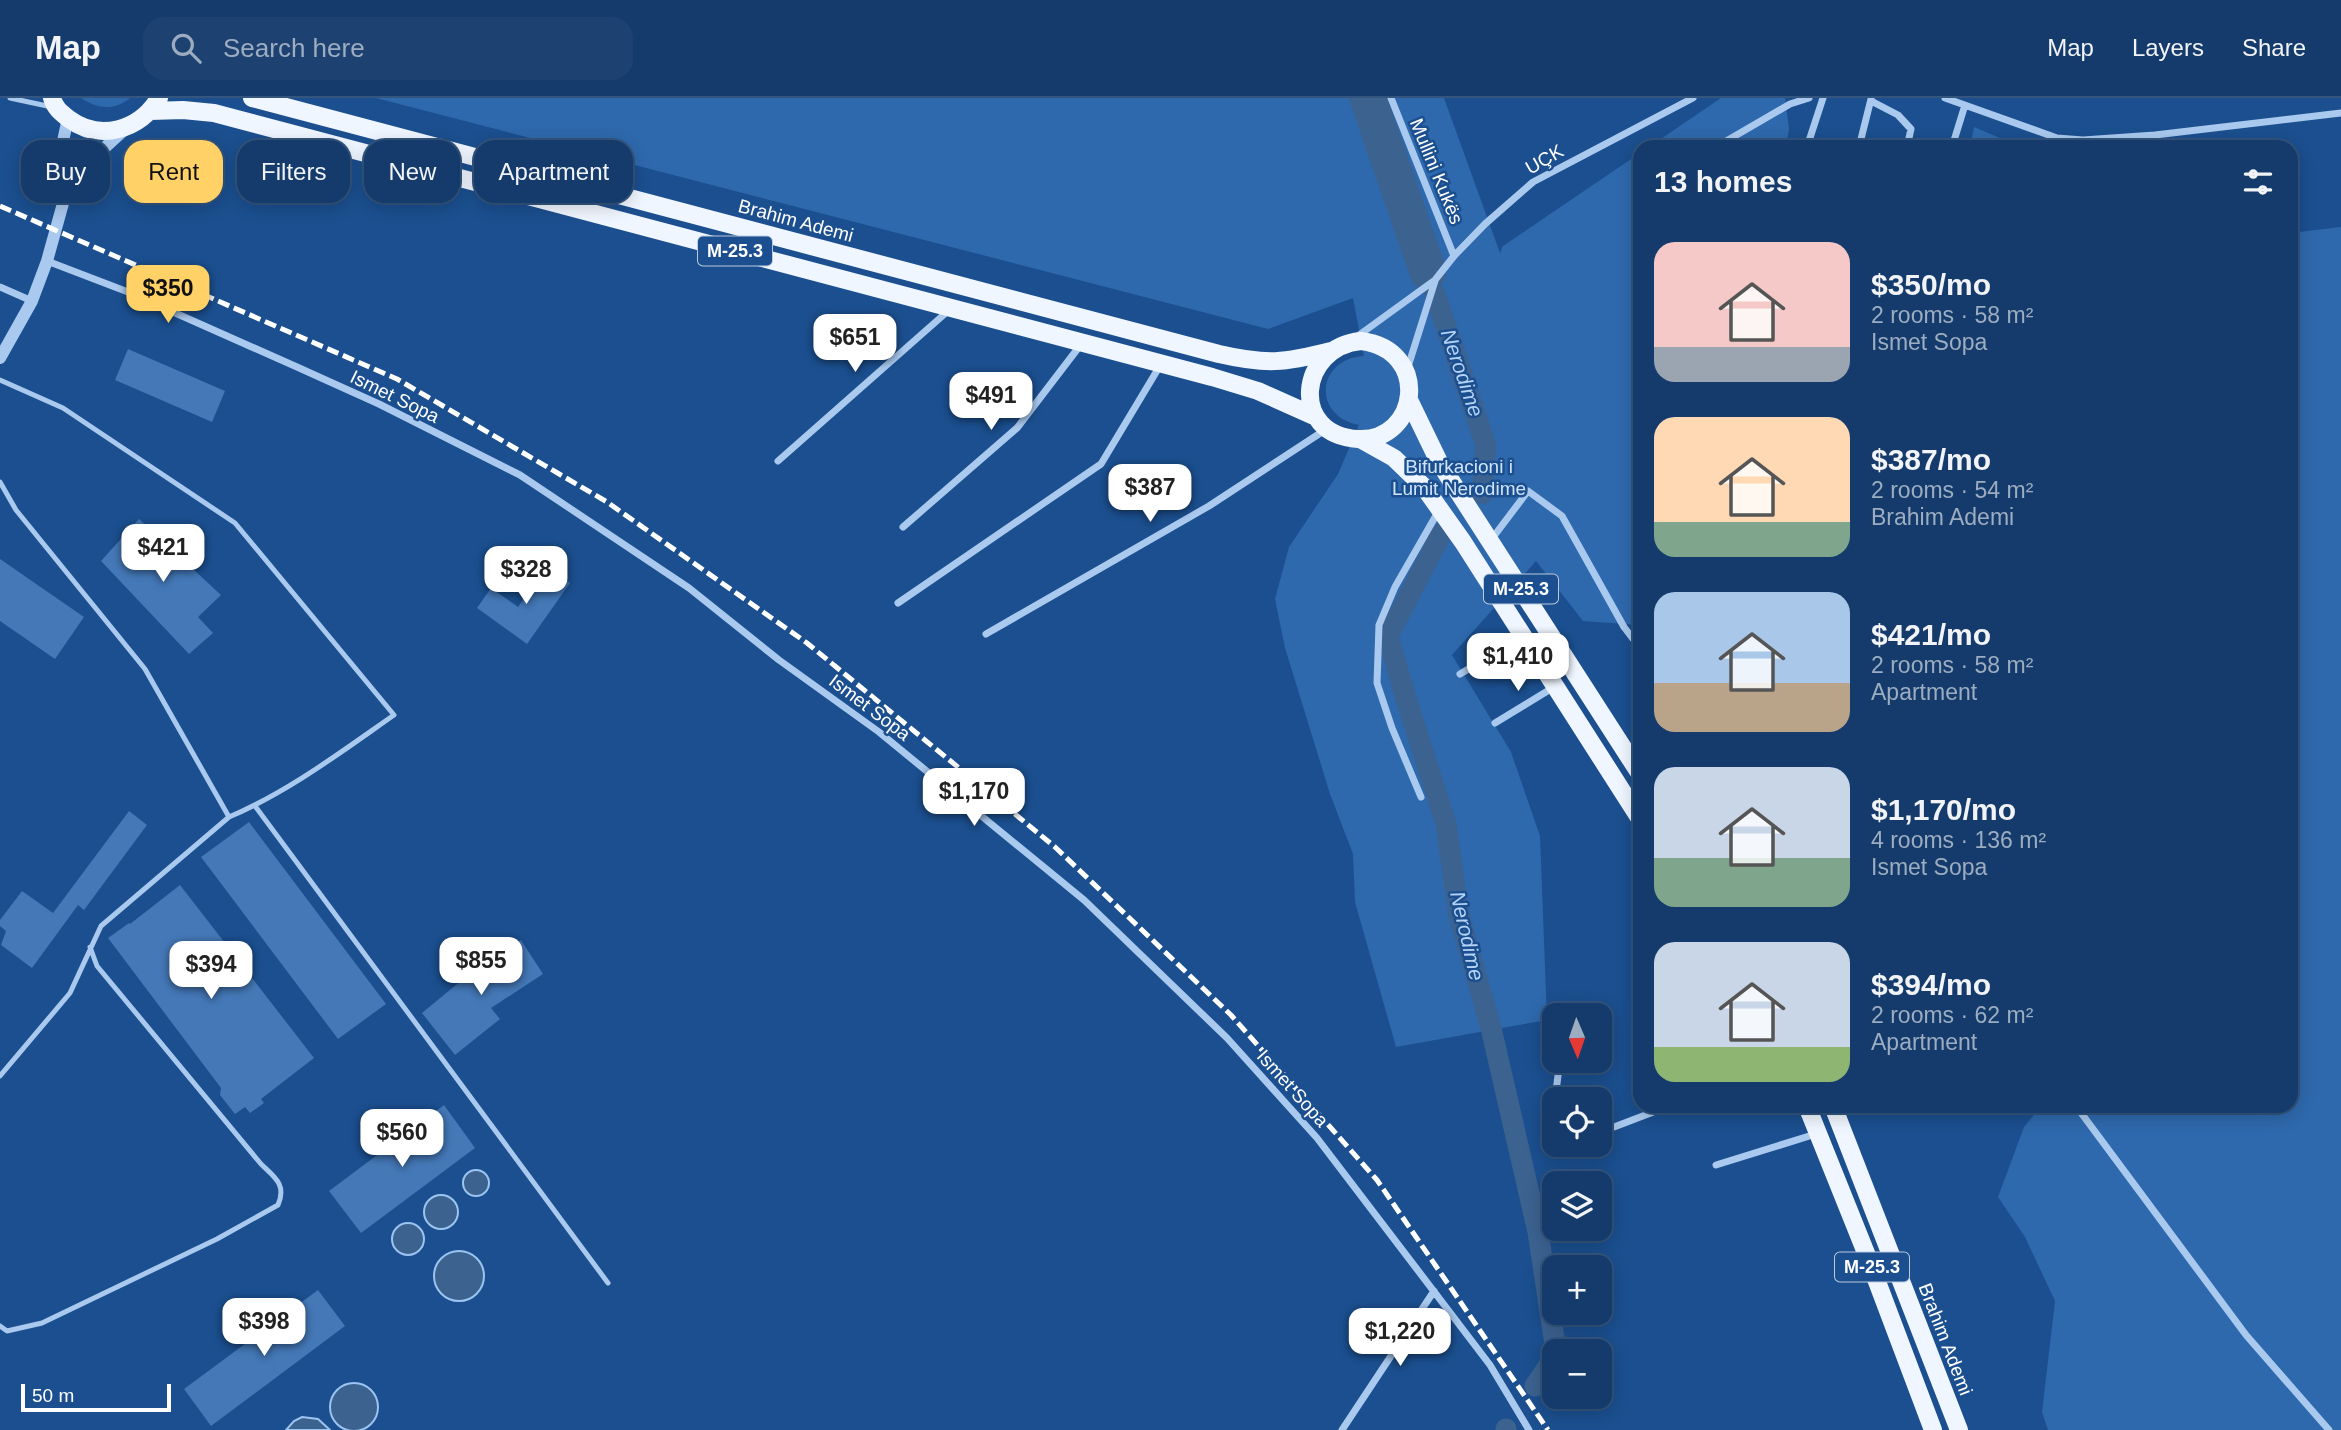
<!DOCTYPE html>
<html lang="en">
<head>
<meta charset="utf-8">
<style>
  body { margin:0; font-family:Arial,sans-serif; background:#1d4271; color:#f1f3f6; height:100vh; display:flex; flex-direction:column; font-size:26px; white-space:nowrap }
  * { box-sizing:border-box; margin:0 }
  p { font-size:23px; color:#9dadc1 }
  .icon { flex:none; width:38px; height:38px; fill:none; stroke:currentColor; stroke-width:2; stroke-linecap:round; stroke-linejoin:round }
  .map { position:relative; flex:1; overflow:hidden }
  .panel { position:absolute; left:1633px; top:42px; width:665px; height:973px; display:flex; flex-direction:column; background:#143b6b; border-radius:21px; box-shadow:0 4px 18px #0003,0 0 0 2px #33557e }
  .panel>* { flex:none }
  .top-card { position:absolute; left:21px; top:42px; width:665px; height:63px; display:flex; gap:14px }
  .needle { width:46px; rotate:178deg }
  .buttons { position:absolute; left:1542px; top:905px; display:grid; gap:14px }
  .buttons a { display:grid; place-items:center; width:70px; height:70px; border-radius:14px; background:#143b6b; box-shadow:0 4px 18px #0003,0 0 0 2px #33557e; font-size:35px }
  .scale { position:absolute; left:21px; bottom:18px; width:150px; box-sizing:border-box; padding-left:7px; border:4px solid #fff; border-top:0; font-size:19px; line-height:24px; white-space:nowrap; color:#fff; -webkit-text-stroke:5px #1b4f8f; paint-order:stroke }
  .price { position:absolute; translate:-50% -60px; padding:0 16px; border-radius:14px; background:#fff; color:#222; font-size:23px; line-height:46px; filter:drop-shadow(0 2px 4px #0008) }
  .price::after { content:''; position:absolute; left:50%; top:42px; width:21px; height:16px; margin-left:-10px; background:inherit; clip-path:polygon(0 0,100% 0,50% 100%) }
  .price.active { background:#ffd166; color:#111 }
  ul { padding:0; list-style:none }
  li { display:flex; align-items:center; gap:21px; height:175px; padding:0 21px }
  li span { display:grid; place-items:center; flex:none; width:196px; height:140px; border-radius:21px; color:#555 }
  li>.icon { margin-inline-start:auto }
  span .icon { width:84px; height:84px; fill:#fffc; stroke-width:1 }
  li b { font-size:30px }
  h2 { display:flex; justify-content:space-between; align-items:center; height:84px; padding:0 21px; font-size:30px }
  .tag { padding:0 24px; border-radius:21px; background:#143b6b; box-shadow:0 4px 18px #0003,0 0 0 2px #33557e; font-size:24px; line-height:63px }
  .tag.active { background:#ffd166; color:#111 }
  header { display:flex; align-items:center; gap:42px; box-sizing:border-box; height:98px; padding:0 35px; background:#143b6b; border-bottom:2px solid #33557e }
  header strong { font-size:33px }
  nav { display:flex; gap:38px; margin-inline-start:auto; font-size:24px }
  .search { width:490px; height:63px; background:#1d4271; display:flex; align-items:center; gap:18px; box-sizing:border-box; padding:0 24px; border-radius:21px; color:#9dadc1; font-size:26px }
  .map>svg:first-child { display:block }
  .green { fill:#2e69ad }
  .water { fill:#3c6290; stroke:#9cc4f0; stroke-width:2 }
  .lines { fill:none; stroke-linecap:round; stroke-linejoin:round }
  .canal { stroke:#3c6290; stroke-width:21 }
  .river { stroke:#3c6290; stroke-width:37 }
  .building { fill:#4478b7 }
  .service { stroke:#a9c9ee; stroke-width:5 }
  .minor { stroke:#a9c9ee; stroke-width:7 }
  .tertiary { stroke:#a9c9ee; stroke-width:12 }
  .primary { stroke:#f0f6ff; stroke-width:18 }
  .rail { stroke:#fff; stroke-width:5; stroke-dasharray:12 5; stroke-linecap:butt }
  .labels { text-anchor:middle; stroke-width:5; stroke-linejoin:round; paint-order:stroke }
  .shield { fill:#1b4f8f; stroke:#bbcadd; stroke-width:2 }
  .shield-label { font-size:18px; font-weight:bold; fill:#fff }
  .street-label { font-size:19px; fill:#fff; stroke:#1b4f8f }
  .park-label { font-size:19px; fill:#cfe3fa; stroke:#1b4f8f }
  .water-label { font-size:21px; font-style:italic; fill:#b5d3f5; stroke:#1b4f8f }
</style>
</head>
<body>
<header>
<strong>Map</strong>
<div class="search"><svg class="icon" aria-label="search" viewBox="0 0 24 24"><circle cx="10" cy="10" r="6"/><path d="M15 15l6 6"/></svg>Search here</div>
<nav><a>Map</a><a>Layers</a><a>Share</a></nav>
</header>
<div class="map">
<svg width="2341" height="1332" viewBox="0 0 2341 1332">
  <rect width="100%" height="100%" fill="#1b4f8f"/>
  <path class="green" d="M81 0H130C115 13 97 11 81 0Z
    M376 0H1444L1500 155 1503 148 1640 55V527L1583 523 1536 463 1452 557 1511 654 1540 738 1547 922 1396 949 1355 804 1353 756 1330 696 1285 550 1275 501 1289 449 1338 376 1359 327C1312 318 1316 261 1364 258L1353 200 1268 231Z
    M1721 0H1785L1789 31 1786 49H1649Z
    M1974 29 2021 49H1970Z
    M2341 129V1332H2048L2042 1314 2055 1203 2025 1139 1998 1099 2024 1029 2041 1008H2291V135Z"/>
  <path class="water" d="M463 1085a13 13 0 1 1 26 0a13 13 0 1 1-26 0Z
    M424 1114a17 17 0 1 1 34 0a17 17 0 1 1-34 0Z
    M392 1141a16 16 0 1 1 32 0a16 16 0 1 1-32 0Z
    M434 1178a25 25 0 1 1 50 0a25 25 0 1 1-50 0Z
    M330 1309a24 24 0 1 1 48 0a24 24 0 1 1-48 0Z
    M302 1319 318 1321 330 1332H286L294 1323Z"/>
  <g class="lines">
    <path class="canal" d="M1435 196 1486 348 1482 396
      M1441 436 1388 538 1405 597 1446 726 1459 817 1491 930 1538 1134 1556 1253
      M1535 1288 1554 1260
      M1506 1332V1331"/>
    <path class="river" d="M1368 0 1428 174"/>
  </g>
  <path class="building" d="M128 251 225 293 212 324 115 282Z
    M139 421 221 497 198 519 213 535 189 556 101 463Z
    M0 461 84 519 55 561 0 523Z
    M547 468 570 485 527 546 477 510 491 490 518 509Z
    M129 713 147 727 84 812 78 807 32 870 1 847 6 833 0 828V822L22 793 53 815Z
    M249 724 386 906 338 941 201 759Z
    M180 787 314 960 261 1001 264 1005 250 1015 245 1009 235 1016 220 997 221 990 108 840 129 825 130 826Z
    M521 842 543 876 491 910 500 921 455 957 422 915 468 877Z
    M444 1007 475 1050 361 1135 329 1093Z
    M318 1192 345 1228 211 1328 184 1291Z"/>
  <g class="lines">
    <path class="service" d="M10 0 52 9
      M0 282 63 310 235 425 394 617C341 654 288 694 229 719
      M0 384 16 412 145 571 229 719 101 828 70 895 0 978
      M255 708 608 1185
      M0 1228 7 1233 42 1225 217 1141 278 1107C287 1086 274 1079 261 1066L97 868 90 849"/>
    <path class="minor" d="M1391 0 1454 158
      M1945 0 2057 40 2083 42 2155 37 2341 15
      M1871 3 1898 17 1911 31 1907 49
      M1716 49 1790 6 1809 0
      M1807 49 1823 0
      M1859 49 1871 1
      M1952 49 1965 7
      M47 163 128 194 297 269 379 306 520 377 689 490 779 562 879 634 1084 802 1227 940 1317 1040 1490 1267 1529 1332
      M0 189 32 203
      M1355 240 1435 182 1454 158 1485 126 1533 84 1693 0
      M1407 272 1435 183
      M778 363 948 213
      M903 429 1017 330 1082 245
      M1491 442 1528 393 1562 418 1624 529 1640 550
      M898 505 1101 366 1161 266
      M986 536 1209 408 1325 332
      M1460 576 1523 539
      M1495 625 1554 589
      M1421 699 1392 630 1377 585 1379 527 1395 489 1438 414
      M1555 1001 1559 970 1565 962
      M2076 1008 2246 1237 2329 1332
      M1600 1028 1614 1029 1669 1008
      M1716 1067 1819 1035
      M1342 1332 1434 1193"/>
    <path class="tertiary" d="M67 91 100 54 125 31
      M0 260 32 203 47 163 67 91 62 63 63 43 68 20"/>
    <path class="primary" d="M52 0C55 10 60 14 69 21 100 44 140 32 159 0
      M252 0 1219 256C1267 267 1284 265 1331 253
      M150 13 183 12 214 15 1212 279 1258 293 1314 318
      M1361 243C1432 252 1419 344 1358 341 1289 337 1298 249 1361 243Z
      M1409 302 1439 364 1640 676
      M1360 341 1394 360 1424 389 1463 444 1640 721
      M1807 1008 1870 1165 1933 1332
      M1833 1008 1959 1332"/>
    <path class="rail" d="M0 108 397 281 607 404 807 545 1055 749 1231 917 1377 1082 1548 1332"/>
  </g>
  <g class="labels">
    <g class="shield">
      <rect x="698" y="138.5" width="74" height="29" rx="5"/>
      <rect x="1484" y="476.5" width="74" height="29" rx="5"/>
      <rect x="1835" y="1154.5" width="74" height="29" rx="5"/>
    </g>
    <g class="shield-label">
      <text x="735" y="159">M-25.3</text>
      <text x="1521" y="497">M-25.3</text>
      <text x="1872" y="1175">M-25.3</text>
    </g>
    <g class="street-label">
      <text transform="translate(1544 61) rotate(-30)" y="7">UÇK</text>
      <text transform="translate(1437 73) rotate(68)" y="7">Mullini Kukës</text>
      <text transform="translate(796 122) rotate(15)" y="7">Brahim Ademi</text>
      <text transform="translate(395 298) rotate(26)" y="7">Ismet Sopa</text>
      <text transform="translate(870 609) rotate(37)" y="7">Ismet Sopa</text>
      <text transform="translate(1293 990) rotate(48)" y="7">Ismet Sopa</text>
      <text transform="translate(1946 1241) rotate(69)" y="7">Brahim Ademi</text>
    </g>
    <g class="park-label">
      <text x="1459" y="375">Bifurkacioni i<tspan x="1459" dy="22">Lumit Nerodime</tspan></text>
    </g>
    <g class="water-label">
      <text transform="translate(1462 275) rotate(71)" y="7">Nerodime</text>
      <text transform="translate(1467 838) rotate(77)" y="7">Nerodime</text>
    </g>
  </g>
</svg>
<div class="buttons">
<a><svg class="needle" viewBox="-14 -14 28 28"><path d="M0-13l5 13h-10z" fill="#e53935"/><path d="M0 13l5-13h-10z" fill="#9dadc1"/></svg></a>
<a><svg class="icon" aria-label="locate" viewBox="0 0 24 24"><circle cx="12" cy="12" r="6"/><path d="M12 2v4M12 18v4M2 12h4M18 12h4"/></svg></a>
<a><svg class="icon" aria-label="layers" viewBox="0 0 24 24"><path d="M12 4l9 5-9 5-9-5zM3 14l9 5 9-5"/></svg></a>
<a>+</a>
<a>−</a>
</div>
<div class="scale">50 m</div>
<b class="price active" style="left:168px;top:227px">$350</b>
<b class="price" style="left:855px;top:276px">$651</b>
<b class="price" style="left:991px;top:334px">$491</b>
<b class="price" style="left:1150px;top:426px">$387</b>
<b class="price" style="left:163px;top:486px">$421</b>
<b class="price" style="left:526px;top:508px">$328</b>
<b class="price" style="left:1518px;top:595px">$1,410</b>
<b class="price" style="left:974px;top:730px">$1,170</b>
<b class="price" style="left:481px;top:899px">$855</b>
<b class="price" style="left:211px;top:903px">$394</b>
<b class="price" style="left:402px;top:1071px">$560</b>
<b class="price" style="left:264px;top:1260px">$398</b>
<b class="price" style="left:1400px;top:1270px">$1,220</b>
<div class="top-card">
<a class="tag">Buy</a>
<a class="tag active">Rent</a>
<a class="tag">Filters</a>
<a class="tag">New</a>
<a class="tag">Apartment</a>
</div>
<section class="panel">
<h2>13 homes<svg class="icon" aria-label="filters" viewBox="0 0 24 24"><path d="M4 7h16M4 17h16"/><circle cx="9" cy="7" r="2"/><circle cx="15" cy="17" r="2"/></svg></h2>
<ul>
<li><span style="background:linear-gradient(#f6c9c9 75%,#9aa5b1 0)"><svg class="icon" aria-label="home" viewBox="0 0 24 24"><path d="M3 11l9-7 9 7M6 9v11h12V9"/></svg></span><div><b>$350/mo</b><p>2 rooms · 58 m²</p><p>Ismet Sopa</p></div></li>
<li><span style="background:linear-gradient(#ffd9b3 75%,#7fa58c 0)"><svg class="icon" aria-label="home" viewBox="0 0 24 24"><path d="M3 11l9-7 9 7M6 9v11h12V9"/></svg></span><div><b>$387/mo</b><p>2 rooms · 54 m²</p><p>Brahim Ademi</p></div></li>
<li><span style="background:linear-gradient(#a9c7e8 65%,#b9a48a 0)"><svg class="icon" aria-label="home" viewBox="0 0 24 24"><path d="M3 11l9-7 9 7M6 9v11h12V9"/></svg></span><div><b>$421/mo</b><p>2 rooms · 58 m²</p><p>Apartment</p></div></li>
<li><span style="background:linear-gradient(#c9d6e8 65%,#7fa58c 0)"><svg class="icon" aria-label="home" viewBox="0 0 24 24"><path d="M3 11l9-7 9 7M6 9v11h12V9"/></svg></span><div><b>$1,170/mo</b><p>4 rooms · 136 m²</p><p>Ismet Sopa</p></div></li>
<li><span style="background:linear-gradient(#c9d6e8 75%,#8fb573 0)"><svg class="icon" aria-label="home" viewBox="0 0 24 24"><path d="M3 11l9-7 9 7M6 9v11h12V9"/></svg></span><div><b>$394/mo</b><p>2 rooms · 62 m²</p><p>Apartment</p></div></li>
</ul>
</section>
</div>
</body>
</html>
